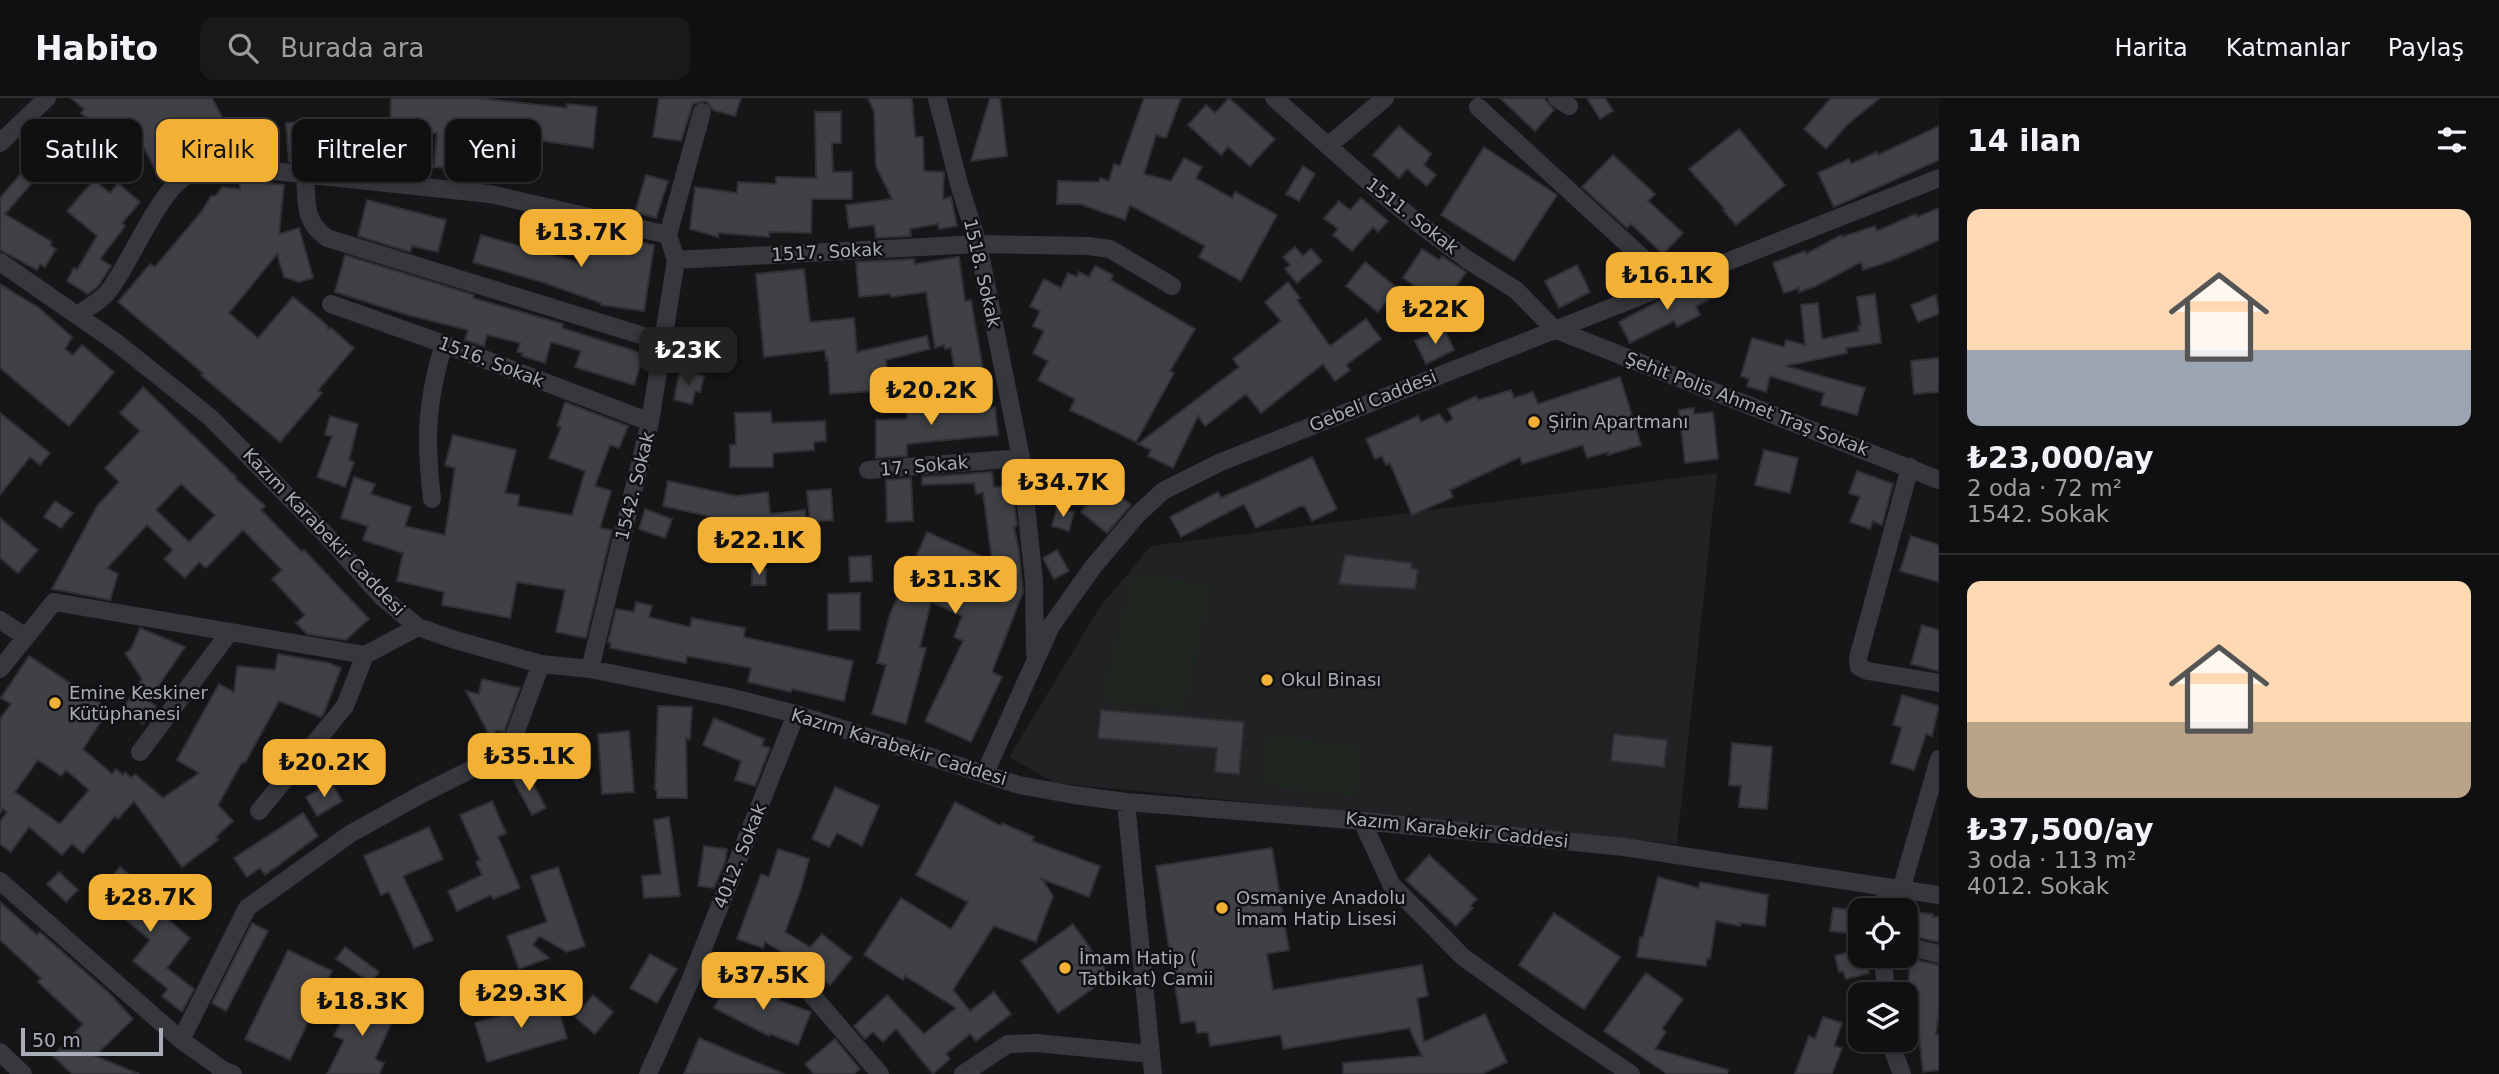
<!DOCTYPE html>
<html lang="tr">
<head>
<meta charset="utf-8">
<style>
  body { margin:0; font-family:"DejaVu Sans",sans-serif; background:#19191b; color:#f1f3f6; height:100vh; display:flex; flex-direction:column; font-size:26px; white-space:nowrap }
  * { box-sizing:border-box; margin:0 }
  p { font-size:23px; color:#9c9d9f }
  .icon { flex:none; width:38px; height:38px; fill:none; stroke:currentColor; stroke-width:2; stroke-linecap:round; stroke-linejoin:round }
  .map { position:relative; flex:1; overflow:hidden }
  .drawer { display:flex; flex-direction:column; background:#101012; width:560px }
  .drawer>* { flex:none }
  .hud { position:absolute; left:21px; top:21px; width:665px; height:63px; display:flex; gap:14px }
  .tools { position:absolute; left:1848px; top:800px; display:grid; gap:14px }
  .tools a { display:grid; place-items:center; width:70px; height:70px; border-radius:14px; background:#101012; box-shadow:0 4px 10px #0003,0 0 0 2px #303032; font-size:35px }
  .scale { position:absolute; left:21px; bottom:18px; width:142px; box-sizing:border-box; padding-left:7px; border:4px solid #a8adb8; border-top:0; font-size:19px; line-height:24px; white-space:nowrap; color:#a8adb8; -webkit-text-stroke:5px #111113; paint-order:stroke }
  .price { position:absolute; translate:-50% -60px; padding:0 16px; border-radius:14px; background:#f2b134; color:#111; font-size:23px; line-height:46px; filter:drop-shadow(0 2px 4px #0008) }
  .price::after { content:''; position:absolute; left:50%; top:42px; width:21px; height:16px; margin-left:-10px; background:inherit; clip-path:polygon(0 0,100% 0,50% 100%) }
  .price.on { background:#222; color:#fff }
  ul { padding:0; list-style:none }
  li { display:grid; align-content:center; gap:14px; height:371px; padding:0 28px }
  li+li { border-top:2px solid #303032 }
  li span { display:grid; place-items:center; height:217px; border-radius:14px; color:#555 }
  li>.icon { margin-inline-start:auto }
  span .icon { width:126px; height:126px; fill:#fffc; stroke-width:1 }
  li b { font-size:30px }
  h2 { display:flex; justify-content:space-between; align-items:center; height:84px; padding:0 28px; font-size:30px }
  .pill { padding:0 24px; border-radius:14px; background:#101012; box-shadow:0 4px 10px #0003,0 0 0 2px #303032; font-size:24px; line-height:63px }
  .pill.on { background:#f2b134; color:#111 }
  header { display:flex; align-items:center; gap:42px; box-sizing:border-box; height:98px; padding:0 35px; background:#101012; border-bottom:2px solid #303032 }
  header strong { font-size:33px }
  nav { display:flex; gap:38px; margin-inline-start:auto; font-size:24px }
  .search { width:490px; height:63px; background:#19191b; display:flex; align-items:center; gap:18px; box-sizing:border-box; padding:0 24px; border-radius:14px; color:#9c9d9f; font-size:26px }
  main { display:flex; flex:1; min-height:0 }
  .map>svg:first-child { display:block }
  .built { fill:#222225 }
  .green { fill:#1e261f }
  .building { fill:#404145; stroke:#303034; stroke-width:2; fill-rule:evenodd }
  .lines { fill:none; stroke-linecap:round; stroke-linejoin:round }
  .minor { stroke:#37383d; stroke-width:18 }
  .poi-dot { fill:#f2b134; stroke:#111113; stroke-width:2.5 }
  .labels { text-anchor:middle; stroke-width:5; stroke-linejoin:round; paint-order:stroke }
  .street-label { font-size:18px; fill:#a8adb8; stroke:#111113 }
  .poi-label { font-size:18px; fill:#a8adb8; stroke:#111113; text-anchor:start }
</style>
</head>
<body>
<header>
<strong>Habito</strong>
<div class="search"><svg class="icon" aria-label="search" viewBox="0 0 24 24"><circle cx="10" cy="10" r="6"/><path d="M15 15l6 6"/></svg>Burada ara</div>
<nav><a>Harita</a><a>Katmanlar</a><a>Paylaş</a></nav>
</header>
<main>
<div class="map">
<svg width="1939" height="976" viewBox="0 0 1939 976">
  <rect width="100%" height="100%" fill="#161618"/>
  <path class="built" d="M1717 375 1677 746 1055 685 1009 659 1100 509 1151 448Z"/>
  <path class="green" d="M1133 475 1213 487 1184 613 1100 602Z
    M1267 636 1362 649 1356 699 1260 687Z"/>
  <path class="building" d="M71 0H212L230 34 156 73 131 25 119 40 110 32 103 40 99 36 70 71 59 61 43 78 20 56 30 45 35 50 50 31 66 45 87 20 81 15 84 11Z
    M391 0H477L567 10V6L597 9 593 50 528 41 526 72 503 71 506 31 476 27 472 72 434 69 437 35H406L404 73 384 72V64L322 57V61L289 63 286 25 307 24 308 40 345 37 346 29 390 34Z
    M659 0H741L735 18 713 12 706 3 693 6 681 43 653 39Z
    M868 0H912L915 39H923L924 73 944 74 943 101 951 99 957 128 939 131 938 126 910 131 911 138 876 140 874 127 849 130 846 107 892 101 876 68 874 13Z
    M990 0H1000L1007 58 971 63Z
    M1144 0H1181L1166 40 1156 37 1144 76 1171 83 1184 60 1202 69 1196 80 1232 100 1235 94 1277 117 1241 183 1199 159 1205 148 1130 107 1125 122 1080 106H1057L1058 83 1099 84 1100 80 1109 83 1114 66 1120 68Z
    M1229 0 1275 41 1250 68 1228 49 1221 57 1188 27 1206 7 1215 15Z
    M1500 0H1544L1554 12 1535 33Z
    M1587 0H1605L1613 13 1600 21Z
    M1831 0H1880L1848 26 1826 51 1804 31Z
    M815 14H841V45H832L833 74H852V101H812L811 135 769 134V139L718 135V139L690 131 695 89 737 95 738 84 776 86V79L816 80Z
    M1399 28 1431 56 1424 67 1436 77 1427 88 1407 71 1399 80 1373 57Z
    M1939 28V62L1834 109 1818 75 1849 61 1851 66 1877 54 1878 57Z
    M1739 31 1785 87 1736 127 1723 112 1725 111 1689 71Z
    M1484 49 1557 97 1514 163 1441 117Z
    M1613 57 1655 96 1648 103 1683 135 1663 156 1631 126 1627 130 1582 89Z
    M1303 68 1315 76 1299 103 1286 96Z
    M25 71 36 80 5 116 52 144 50 147 56 151 45 169 40 166 37 172 0 152V100Z
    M646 77 668 83 656 120 635 114Z
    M94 82 110 95 118 85 140 104 122 125 125 128 100 161 111 168 98 188 88 196 67 183 74 170 77 172 97 138 67 113Z
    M240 83 284 87 279 136 299 130 313 180 299 184 284 179 277 156 229 215 258 240 293 199 327 227 328 231 331 230 354 250 318 292 322 295 280 344 201 277 203 275 118 204 150 166 155 169 202 113 211 98H215L222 89 240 91Z
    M1361 100 1388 123 1378 134 1373 129 1352 153 1333 137 1338 131 1324 120 1339 103 1350 112Z
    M367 102 446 122 438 154 412 148 410 154 358 138Z
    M1939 110V142L1893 162 1863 172 1861 164 1814 189 1799 194V190L1784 195 1773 165 1805 153 1806 156 1841 137 1842 139 1875 128 1877 133 1916 116 1917 119Z
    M595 132 613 136 612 139 654 147 644 213 601 207V205L545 185 473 164 481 137 583 166Z
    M1295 149 1303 158 1311 151 1322 163 1297 185 1285 171 1290 167 1283 159Z
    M1422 151 1439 162 1442 158 1466 174 1444 207 1403 180Z
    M345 157 474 197 473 200 563 226 562 230 644 256 634 287 575 269 581 253 551 244 545 265 522 258 523 255 517 254 520 245 487 237 484 248 474 245 465 242 468 232 408 217 335 194Z
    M959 159 965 203 971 202 984 278 956 282 951 250 945 251 944 247 935 250 926 194 891 199 890 196 859 199 856 164 914 161 915 166Z
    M1365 164 1397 190 1378 214 1346 188Z
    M1577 167 1590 194 1559 210 1545 183Z
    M1095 168 1113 177 1111 182 1195 231 1170 273 1174 275 1136 344 1070 312 1075 301 1038 282 1048 263 1033 255 1044 233 1033 228 1040 213 1030 208 1044 181 1061 190 1068 175 1077 179 1079 174 1089 179Z
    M804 171 810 224 854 220 857 254 927 238 930 251 886 262 889 292 830 296 828 261 826 262 825 252 764 259 756 176Z
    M1288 184 1300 200 1297 202 1330 248 1366 221 1381 241 1346 267 1350 272 1335 283 1323 266 1261 315 1246 296 1205 328 1198 318 1173 370 1148 358 1151 352 1138 346 1239 269 1233 261 1281 223 1265 204Z
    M1710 184 1716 198 1696 208 1700 217 1677 229 1674 223 1630 245 1619 224 1657 204Z
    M0 186 39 210 72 239 65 251 73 257 82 247 114 274 69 328 0 270Z
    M1875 196 1881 245 1846 250 1847 255 1786 268 1865 290 1857 317 1821 307 1824 295 1770 278 1766 294 1747 288 1749 281 1741 278 1752 240 1784 249 1786 242 1805 247 1801 207 1818 205 1822 241 1859 233 1858 228 1861 227 1857 199Z
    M1936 197 1939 216 1918 224 1911 207Z
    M1444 230 1454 252 1426 266 1415 243Z
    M1939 260V294L1914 296 1911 263Z
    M680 272 704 278 700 294 695 293 692 306 674 302Z
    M1620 279 1641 347 1608 357V354L1587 360 1583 347 1522 366 1520 359 1450 392 1453 399 1412 417 1390 365 1386 367 1382 358 1375 361 1366 341 1418 318 1421 324 1439 316 1446 325 1453 321 1448 311 1476 298 1478 302 1511 292 1514 300 1533 294 1538 306Z
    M143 289 236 379 235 380 265 408 261 412 302 454 304 452 369 521 346 542 307 536 296 525 305 517 272 481 282 472 243 432 206 470 199 464 185 480 164 461 173 452 147 427 107 470 118 476 110 502 52 491 97 408 119 384 105 370 140 333 120 315ZM181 386 215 417 189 444 156 412Z
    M931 298 932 316 995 309 998 337 907 346V358L876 360V322L907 321 906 299Z
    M565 304 628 328 619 350 610 347 595 388 611 393 600 430 612 432 586 540 556 534 565 492 517 484 510 520 442 507 444 494 397 483 403 455 363 442 368 428 341 420 354 379 375 386 371 396 411 409 405 428 445 437 455 370 445 367 453 337 516 352 505 395 519 397 518 408 572 417 585 373 549 360 561 329 557 328Z
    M1694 310V316L1713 314 1718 361 1685 365 1679 312Z
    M771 314 772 325 825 323 826 343 814 344V352L773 355V369H730V347H736L735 315Z
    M0 315 50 355 40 367 30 359 0 397Z
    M330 318 358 326 349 362 354 364 345 389 317 379 332 338 325 337Z
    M1764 352 1798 360 1790 395 1755 387Z
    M1312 359 1337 411 1312 423 1305 409 1301 408 1256 430 1244 406 1181 439 1170 419 1218 394 1221 400Z
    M1857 373 1893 386 1882 427 1873 423 1870 431 1850 424 1860 399 1849 395Z
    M992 374 994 389 1012 388 1017 428 1014 429 1019 453 1023 494 992 574 1002 579 971 644 925 623 963 543 954 539 962 518 931 504 920 549 926 550 906 626 872 616 886 567 877 565 890 516 927 434 992 463 983 395 976 396 974 385 922 387V379Z
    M911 380 913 423 887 424 886 382Z
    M668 383 736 398 768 394 770 416 805 412 807 427 752 432V428L663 408Z
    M1103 386 1131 407 1107 435 1081 414Z
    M831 391 833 422 810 424 807 393Z
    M55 403 73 415 61 430 44 419Z
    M1057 410 1074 414 1069 433 1052 428Z
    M645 411 672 421 665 440 639 431Z
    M0 420 38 452 18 475 0 460Z
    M1911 438 1939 447V484L1900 473Z
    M1057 452 1069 473 1054 481 1043 460Z
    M1345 457 1412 465 1411 470 1418 472 1415 491 1339 486Z
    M871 458 872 483 850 484 849 459Z
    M752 471H766V487H752Z
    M860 495V532H828V496Z
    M636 504 652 508 649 519 690 529 692 520 745 530 744 539 853 563 844 603 792 591 791 594 748 584 751 570 687 558 686 565 610 550 611 545 608 544 616 511 634 514Z
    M1922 527 1939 532V573L1911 566Z
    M140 530 185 549 148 603 156 608 143 626 122 613 142 581 125 555 131 551Z
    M278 556 329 565 341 570 324 615 321 619 279 603 245 665 242 664 218 707 233 723 216 739 218 742 182 769 134 703 118 721 115 718 83 755 72 746 62 757 29 729 11 754 0 746V724L7 714 3 711 0 715V621L11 606 1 600 29 558 109 611 83 651 112 676 116 671 123 677 125 674 131 680 135 676 163 700 199 675 177 662 219 586 234 594 237 568 275 572ZM38 662 61 678 66 672 89 692 60 726 15 694Z
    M482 581 520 590 504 634 496 632 493 644 466 593 479 596Z
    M1902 597 1939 608 1932 638 1926 636 1914 672 1891 665 1902 629 1893 627Z
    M658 608 692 609 690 642 686 640 687 700H657V692H655Z
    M1101 612 1244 624 1239 676 1215 674 1217 650 1098 640Z
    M714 620 764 641 762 648 770 650 755 688 735 682 741 663 703 647Z
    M629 633 634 694 602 696 598 636Z
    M1614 636 1667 642 1664 669 1611 663Z
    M1732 645 1772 649 1767 711 1739 709 1741 688 1729 687Z
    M526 672 546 710 532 717 512 680Z
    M331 684 342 703 317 718 306 699Z
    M835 689 879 708 862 748 837 735 829 749 812 741Z
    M492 703 506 735 498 739 520 790 493 801 491 797 457 813 448 793 482 777 476 764 480 762 460 717Z
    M955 704 1001 728 1002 725 1034 739 1032 743 1100 768 1089 799 1042 781 1053 798 1036 844 994 828 953 892 970 913 994 894 1011 916 976 943 970 936 946 956 950 961 933 976 896 931 883 944 873 934 865 941 854 928 887 897 924 936 956 910 905 878 903 882 864 857 901 800 951 831 968 804 916 777Z
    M303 715 318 738 265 777 260 770 247 779 234 760Z
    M669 719 680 798 644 800 642 778 661 776 654 722Z
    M429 729 443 761 403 778 433 842 414 850 389 794 381 797 364 758Z
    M704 748 727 751 725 764 714 790 698 788Z
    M1272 750 1289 852 1267 856 1273 892 1422 867 1428 898 1417 900 1424 944 1485 916 1507 964 1482 976H1343V965L1422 958 1409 930 1283 951 1281 937 1210 948 1208 934 1197 935 1195 923 1181 925 1156 768Z
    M778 751 809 761 801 791 785 834 810 849 822 836 852 860 830 887 794 858 793 861 765 844 763 850 737 841 761 776 769 779Z
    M1429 757 1477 801 1470 808 1473 810 1456 828 1406 782Z
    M120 769 155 798 148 805 190 840 167 870 194 891 182 914 162 898 168 891 133 863 150 842 96 797Z
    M558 769 585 848 567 854 539 838 533 847 549 860 519 871 507 838 547 824 531 778Z
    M59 774 78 792 66 804 47 786Z
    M1658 779 1699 790 1700 784 1768 797 1765 828 1740 825V828L1716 823 1710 861 1707 860 1706 868 1637 859 1640 839H1643Z
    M0 804 37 837 40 834 109 895 133 921 95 958 139 976H72L53 958 83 926 38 884 41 880 0 842Z
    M1833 810 1858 812 1856 836 1830 833Z
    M1906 814 1933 816V819H1939V844L1906 837Z
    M1554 815 1620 859 1584 911 1519 867Z
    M252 825 268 833 226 913 212 905Z
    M1073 826 1110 878 1058 915 1021 863Z
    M345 849 379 874 371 885 336 861Z
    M1860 851V858H1864L1869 875 1846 881 1843 873 1839 874 1835 858Z
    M288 852 332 873 290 962 245 941Z
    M650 856 677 871 657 905 630 890Z
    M1910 861 1939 867V913L1936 937H1939V972L1923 974 1917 917 1906 916Z
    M1646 875 1683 901 1662 931 1666 934 1655 951 1728 972 1727 976H1667L1604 933Z
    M740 880 780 900 778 902 811 914 798 947 770 936 769 938 714 910 726 887 734 891Z
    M354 896 396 915 375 961 384 965 379 976H327L344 942 334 938Z
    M593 897 613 914 595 936 575 919Z
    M555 901 567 940 487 964 475 925Z
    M1823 919 1842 925 1834 948 1842 950 1832 976H1795L1809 938 1815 941Z
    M699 940 784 976H684Z
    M835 941 860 971 854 976H814L805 966Z"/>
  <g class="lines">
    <path class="minor" d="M937 0 959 86 978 146 1021 360 1034 483 1035 556
      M1274 0 1379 93 1423 129 1468 162 1516 192 1554 231 1939 382
      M1557 0 1569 8
      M1478 9 1670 185
      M0 45 47 0
      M1328 48 1385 0
      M305 77C307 104 303 123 327 140L663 244
      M676 162 978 146 1089 148 1110 151 1172 188
      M0 164 117 245 211 320 326 437 382 499 418 529 455 542 541 566 590 571 729 599 796 616 1019 687 1074 697 1126 704 1362 723 1624 749 1939 797
      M331 206 444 246 650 324
      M77 217C86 211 99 204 107 195 130 168 159 89 190 76 207 69 227 71 244 70L490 96 668 137
      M1910 369 1858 560 1859 569 1868 573 1939 585
      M868 372 1021 360
      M432 401C425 342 426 303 444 246
      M0 522 26 539
      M0 571 54 504 365 557 418 529
      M590 571 650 324 676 162 668 137 702 14
      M140 654 229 535
      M985 675 1051 528 1093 469 1137 417 1163 393 1221 364 1939 80
      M1126 704 1153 976
      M259 713 345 608 365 557
      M1362 723 1391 786 1463 859 1555 925 1631 976
      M0 783 181 942 223 972 233 976
      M1901 792 1939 661
      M1884 812 1887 789
      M1906 848 1939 856
      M1883 858 1886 896
      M805 889 880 976
      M181 942 247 810 350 736 420 697 490 662 510 649 541 566
      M1889 942 1902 976
      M0 954 23 976
      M648 976 690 883 796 616
      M963 976 1008 946 1036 945 1151 956"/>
  </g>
  <g class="poi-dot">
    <circle cx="1534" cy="324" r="7"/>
    <circle cx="1267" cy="582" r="7"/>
    <circle cx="55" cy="605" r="7"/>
    <circle cx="1222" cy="810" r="7"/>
    <circle cx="1065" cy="870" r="7"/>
  </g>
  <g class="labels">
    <g class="street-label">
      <text transform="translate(1412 118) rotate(38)" y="6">1511. Sokak</text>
      <text transform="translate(827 154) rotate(-3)" y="6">1517. Sokak</text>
      <text transform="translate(982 175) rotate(77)" y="6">1518. Sokak</text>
      <text transform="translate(491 264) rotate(21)" y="6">1516. Sokak</text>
      <text transform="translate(1373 303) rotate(-22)" y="6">Gebeli Caddesi</text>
      <text transform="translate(1747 306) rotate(21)" y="6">Şehit Polis Ahmet Traş Sokak</text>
      <text transform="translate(924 368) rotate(-5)" y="6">17. Sokak</text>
      <text transform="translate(635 388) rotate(-76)" y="6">1542. Sokak</text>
      <text transform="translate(324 434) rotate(46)" y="6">Kazım Karabekir Caddesi</text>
      <text transform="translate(899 649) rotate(17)" y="6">Kazım Karabekir Caddesi</text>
      <text transform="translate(1457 732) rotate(6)" y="6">Kazım Karabekir Caddesi</text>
      <text transform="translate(740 758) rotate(-68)" y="6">4012. Sokak</text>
    </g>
    <g class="poi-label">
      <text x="1548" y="330">Şirin Apartmanı</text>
      <text x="1281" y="588">Okul Binası</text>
      <text x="69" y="601">Emine Keskiner<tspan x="69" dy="21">Kütüphanesi</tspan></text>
      <text x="1236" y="806">Osmaniye Anadolu<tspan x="1236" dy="21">İmam Hatip Lisesi</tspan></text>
      <text x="1079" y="866">İmam Hatip (<tspan x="1079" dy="21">Tatbikat) Camii</tspan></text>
    </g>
  </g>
</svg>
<div class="tools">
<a><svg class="icon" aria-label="locate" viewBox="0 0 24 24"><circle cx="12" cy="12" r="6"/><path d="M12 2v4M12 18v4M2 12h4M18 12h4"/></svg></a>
<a><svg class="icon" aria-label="layers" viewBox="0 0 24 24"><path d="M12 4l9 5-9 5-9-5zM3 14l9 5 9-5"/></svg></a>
</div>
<div class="scale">50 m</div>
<b class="price" style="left:581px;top:171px">₺13.7K</b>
<b class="price" style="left:1667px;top:214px">₺16.1K</b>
<b class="price" style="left:1435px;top:248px">₺22K</b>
<b class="price on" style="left:688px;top:289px">₺23K</b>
<b class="price" style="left:931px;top:329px">₺20.2K</b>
<b class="price" style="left:1063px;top:421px">₺34.7K</b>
<b class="price" style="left:759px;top:479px">₺22.1K</b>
<b class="price" style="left:955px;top:518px">₺31.3K</b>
<b class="price" style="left:529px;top:695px">₺35.1K</b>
<b class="price" style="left:324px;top:701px">₺20.2K</b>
<b class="price" style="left:150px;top:836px">₺28.7K</b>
<b class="price" style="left:763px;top:914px">₺37.5K</b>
<b class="price" style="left:521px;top:932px">₺29.3K</b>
<b class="price" style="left:362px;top:940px">₺18.3K</b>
<div class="hud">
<a class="pill">Satılık</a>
<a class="pill on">Kiralık</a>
<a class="pill">Filtreler</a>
<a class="pill">Yeni</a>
</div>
</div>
<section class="drawer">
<h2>14 ilan<svg class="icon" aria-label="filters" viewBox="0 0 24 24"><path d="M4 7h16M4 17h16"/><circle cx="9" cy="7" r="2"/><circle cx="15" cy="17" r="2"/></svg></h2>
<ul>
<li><span style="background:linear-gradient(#ffd9b3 65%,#9aa5b1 0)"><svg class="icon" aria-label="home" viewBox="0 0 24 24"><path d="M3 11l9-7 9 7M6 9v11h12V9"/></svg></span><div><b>₺23,000/ay</b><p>2 oda · 72 m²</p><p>1542. Sokak</p></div></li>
<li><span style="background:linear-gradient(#ffd9b3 65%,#b9a48a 0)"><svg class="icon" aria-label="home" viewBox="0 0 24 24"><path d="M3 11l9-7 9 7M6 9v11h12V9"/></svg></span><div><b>₺37,500/ay</b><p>3 oda · 113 m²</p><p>4012. Sokak</p></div></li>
</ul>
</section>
</main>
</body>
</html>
